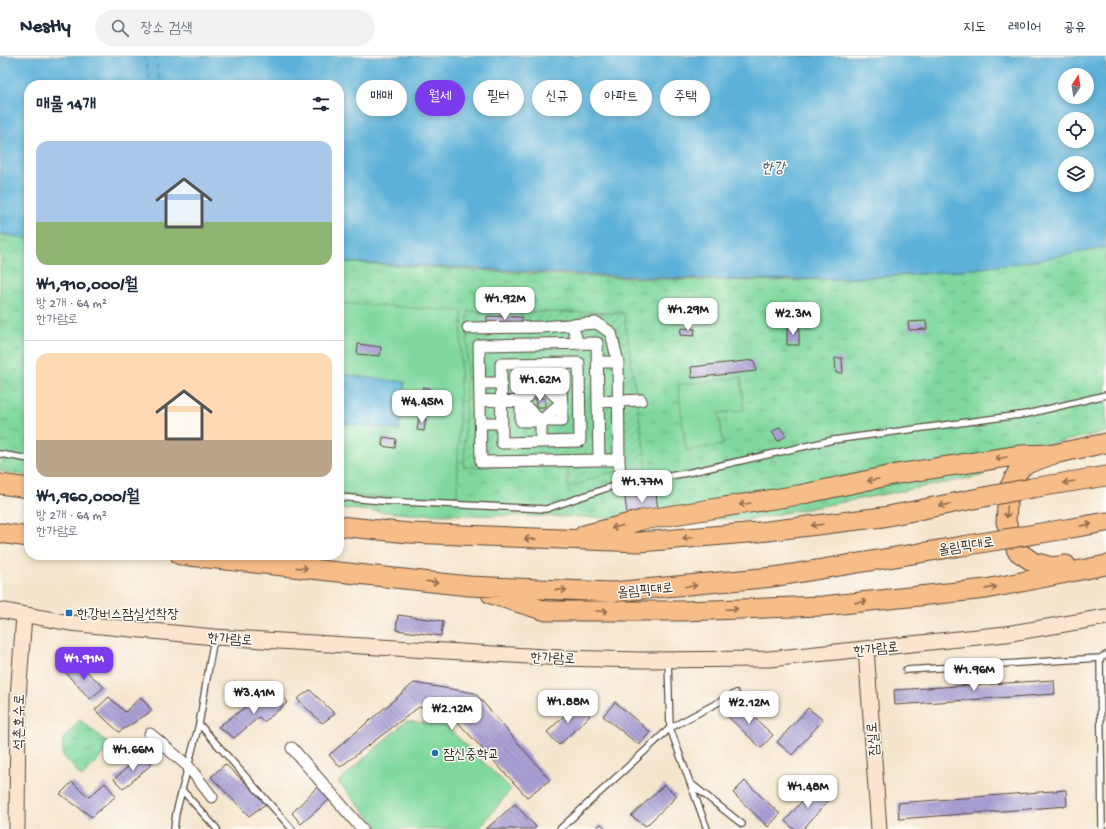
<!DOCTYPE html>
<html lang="ko">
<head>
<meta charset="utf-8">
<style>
  body { margin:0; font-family:"Gochi Hand","Poor Story",sans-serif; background:#f2f2f3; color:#1f2937; height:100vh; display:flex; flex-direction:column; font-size:15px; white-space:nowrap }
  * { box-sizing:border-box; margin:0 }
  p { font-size:13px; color:#747a83 }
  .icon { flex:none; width:22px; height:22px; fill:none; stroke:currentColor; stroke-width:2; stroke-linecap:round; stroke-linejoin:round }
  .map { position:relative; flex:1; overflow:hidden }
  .details { position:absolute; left:24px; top:24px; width:320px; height:480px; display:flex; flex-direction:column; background:#fff; border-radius:16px; box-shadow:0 2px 6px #0003 }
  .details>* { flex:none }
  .hud { position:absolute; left:356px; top:24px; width:380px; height:36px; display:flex; gap:8px }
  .needle { width:26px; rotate:12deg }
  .controls { position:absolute; left:1058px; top:12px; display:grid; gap:8px }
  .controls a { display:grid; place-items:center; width:36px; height:36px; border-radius:50%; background:#fff; box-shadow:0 2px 6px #0003; font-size:20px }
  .price { position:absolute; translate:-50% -34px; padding:0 9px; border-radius:8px; background:#fff; color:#222; font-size:13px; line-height:26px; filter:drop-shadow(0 1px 2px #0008) }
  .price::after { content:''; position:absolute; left:50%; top:24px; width:12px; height:9px; margin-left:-6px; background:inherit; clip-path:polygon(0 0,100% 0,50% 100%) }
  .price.active { background:#7c3aed; color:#fff }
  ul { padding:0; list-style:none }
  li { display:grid; align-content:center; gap:8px; height:212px; padding:0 12px }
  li+li { border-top:1px solid #e0e1e3 }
  li span { display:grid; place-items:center; height:124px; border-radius:12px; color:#555 }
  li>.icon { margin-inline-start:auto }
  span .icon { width:72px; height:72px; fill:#fffc; stroke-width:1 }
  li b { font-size:17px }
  h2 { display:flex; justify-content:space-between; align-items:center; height:48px; padding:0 12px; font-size:17px }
  .chip { padding:0 14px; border-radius:18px; background:#fff; box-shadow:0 2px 6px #0003; font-size:14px; line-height:36px }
  .chip.active { background:#7c3aed; color:#fff }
  header { display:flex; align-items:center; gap:24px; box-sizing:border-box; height:56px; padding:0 20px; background:#fff; border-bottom:1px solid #e0e1e3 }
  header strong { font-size:19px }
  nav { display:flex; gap:22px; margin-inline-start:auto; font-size:14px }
  .search { width:280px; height:36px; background:#f2f2f3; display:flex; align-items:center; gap:10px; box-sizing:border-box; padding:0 14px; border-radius:22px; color:#747a83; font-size:15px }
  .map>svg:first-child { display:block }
  .park { fill:url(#park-tufts); stroke:#5e815e }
  .garden { fill:url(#garden-furrows); stroke:#5e815e }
  .pitch { fill:#80d89e; stroke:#5e815e }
  .water { fill:#5cb1d8; stroke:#4c6e7b; fill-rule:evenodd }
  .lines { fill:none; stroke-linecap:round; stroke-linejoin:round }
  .ferry { stroke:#47595f; stroke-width:1; stroke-dasharray:5 4; stroke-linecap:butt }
  .building { fill:url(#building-back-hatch) }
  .lane-casing { stroke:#574638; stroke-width:8 }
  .street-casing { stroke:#574638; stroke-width:13 }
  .secondary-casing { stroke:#574638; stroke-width:17 }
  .highway-casing { stroke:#574638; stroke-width:21 }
  .lane { stroke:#fff; stroke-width:5.5 }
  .street { stroke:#fff; stroke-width:11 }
  .secondary { stroke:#fce5cf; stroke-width:15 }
  .highway { stroke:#f7bd88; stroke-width:19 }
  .highway-bridge-casing { stroke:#574638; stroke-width:21; stroke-linecap:butt }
  .highway-bridge { stroke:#f7bd88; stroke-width:19 }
  .oneway { stroke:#906c4e }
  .poi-dot { fill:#1f6fb2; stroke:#fdfcf7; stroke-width:1.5 }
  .labels { text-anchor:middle; stroke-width:3; stroke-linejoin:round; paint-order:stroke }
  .street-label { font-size:14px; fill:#3b2a1e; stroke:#fdfcf7 }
  .poi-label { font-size:14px; fill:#3b2a1e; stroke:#fdfcf7; text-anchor:start }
  .water-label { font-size:15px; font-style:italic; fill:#47595f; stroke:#fdfcf7 }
</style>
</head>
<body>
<header>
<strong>Nestly</strong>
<div class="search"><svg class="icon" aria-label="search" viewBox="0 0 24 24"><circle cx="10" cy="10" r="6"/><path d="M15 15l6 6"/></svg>장소 검색</div>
<nav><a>지도</a><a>레이어</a><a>공유</a></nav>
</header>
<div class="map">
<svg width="1106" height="773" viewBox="0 0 1106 773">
  <defs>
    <pattern id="park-tufts" width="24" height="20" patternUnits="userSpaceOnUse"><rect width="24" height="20" fill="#80d89e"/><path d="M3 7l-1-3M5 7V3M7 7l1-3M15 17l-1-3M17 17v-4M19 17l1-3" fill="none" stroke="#6aaf80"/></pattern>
    <pattern id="garden-furrows" width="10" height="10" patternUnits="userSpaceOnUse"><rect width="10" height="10" fill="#80d89e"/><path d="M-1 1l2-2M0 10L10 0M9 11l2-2" fill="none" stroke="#6aaf80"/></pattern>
    <pattern id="building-back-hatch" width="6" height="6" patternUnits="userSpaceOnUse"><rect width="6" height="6" fill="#aba0d5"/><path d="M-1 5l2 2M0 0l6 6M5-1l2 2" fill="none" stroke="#8c83ac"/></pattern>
  </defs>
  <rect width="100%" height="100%" fill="#fdfcf7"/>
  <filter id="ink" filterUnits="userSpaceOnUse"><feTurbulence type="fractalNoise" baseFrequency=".025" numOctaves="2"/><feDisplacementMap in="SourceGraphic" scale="8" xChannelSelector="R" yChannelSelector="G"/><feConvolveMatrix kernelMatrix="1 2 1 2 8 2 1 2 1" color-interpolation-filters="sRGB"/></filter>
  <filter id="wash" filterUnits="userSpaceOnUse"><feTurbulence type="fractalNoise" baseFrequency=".012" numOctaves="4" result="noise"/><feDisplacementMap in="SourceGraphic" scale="16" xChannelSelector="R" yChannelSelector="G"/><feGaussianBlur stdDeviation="0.9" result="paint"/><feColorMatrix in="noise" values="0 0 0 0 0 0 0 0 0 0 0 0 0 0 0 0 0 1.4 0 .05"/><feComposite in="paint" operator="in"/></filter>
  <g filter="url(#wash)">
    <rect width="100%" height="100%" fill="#f5e5cd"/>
    <path class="park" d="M0 178 29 183V420L0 415Z
      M1106 191V376L1014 396 981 420 748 464 407 458 339 452V206C592 220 856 246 1106 191Z
      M80 664 111 689 82 721 62 699 63 683Z"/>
    <path class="garden" d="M468 255 624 257 647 413 608 417 568 432V410L464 411Z"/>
    <path class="pitch" d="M339 247 462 255 457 440 377 441 339 438Z
      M741 321 744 354 719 357 723 389 686 394 678 329Z
      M406 665 445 669 511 733 479 773H380L338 726Z"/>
    <path class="water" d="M0 0H1106V191C853 247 594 216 339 206V29H29V183L0 178ZM1065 19H1087V41H1065ZM1065 63H1087V85H1065ZM1065 107H1087V129H1065Z
      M339 318 405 326 399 374 339 367Z"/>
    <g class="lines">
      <path class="ferry" d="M144 0 151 29
        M155 0 160 29"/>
    </g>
    <g id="blocks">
      <path class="building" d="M487 260 522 261 521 271 487 269Z
        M926 265 927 273 909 274 908 266Z
        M787 271H799V289H787Z
        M681 272 695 273 694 280 680 279Z
        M358 288 381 291 380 300 357 298Z
        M835 302H842L843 317H836Z
        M754 304 756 315 692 322 691 311Z
        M423 331 429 332 428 344 421 343Z
        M536 342H545V351H536Z
        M414 346 422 347 421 358 413 357Z
        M419 362 426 363 424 375 417 374Z
        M780 371 786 380 778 385 772 376Z
        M383 381 396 383 395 392 382 390Z
        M656 437 658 455 627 458 625 441Z
        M398 559 443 565 441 580 396 574Z
        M77 607 104 631 90 643 64 615Z
        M1054 624 1055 638 895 649 894 634Z
        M414 627 475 637 550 724 527 741 453 661 419 651 340 711 329 699Z
        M277 634 288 646 264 666 259 661 234 682 218 671 248 649 252 654Z
        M310 634 335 658 322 667 297 643Z
        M109 641 125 656 141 641 152 655 119 676 95 654Z
        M615 646 650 676 639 689 603 660Z
        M737 646 773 679 761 692 725 658Z
        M578 647 590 660 559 689 547 676Z
        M808 652 823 664 792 699 777 686Z
        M141 700 152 708 123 733 114 723Z
        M225 708 267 747 249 760 211 721Z
        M745 725 780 758 768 771 733 737Z
        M72 726 89 741 105 727 116 740 92 761 60 738Z
        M664 729 677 740 646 770 631 760Z
        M318 730 330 743 301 768 292 757Z
        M815 730 830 743 803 773H794L785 765Z
        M1066 734 1067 750 899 763 898 747Z
        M515 748 536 771 534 773H486Z
        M601 768 607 773H595Z"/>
    </g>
  </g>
  <g filter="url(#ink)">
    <use href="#blocks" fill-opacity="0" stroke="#574638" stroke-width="1"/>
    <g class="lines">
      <defs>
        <path id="lane" d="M0 398 29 403
          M339 441 382 445 546 453 616 429 687 417 833 384 1027 358 1106 339
          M1100 602 1102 773
          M668 604 670 672 707 773
          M906 614 1100 602 1106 599
          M199 668 292 773
          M690 727 742 768
          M182 734 217 773
          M174 773 176 757 199 668 214 582
          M560 773 670 672 736 637"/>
        <path id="street" d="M572 268 578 288
          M468 272 541 271 597 267 611 277 618 306 619 404H599
          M597 287 599 404 481 406 479 289Z
          M598 306H618
          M579 307 580 385 502 387 501 308Z
          M541 308V327
          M480 327H501
          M561 327 562 365H521V328Z
          M480 344 521 346
          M598 346 641 344
          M541 365 562 346 541 327 521 346 541 365V386
          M481 367H502
          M619 404 620 416
          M150 678 188 710 212 741
          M292 692 362 773"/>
        <path id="secondary" d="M0 554 70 567 214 581 562 602 640 604 769 603 1006 578 1106 561
          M866 593 879 773
          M17 773 18 641 24 559"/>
        <path id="highway" d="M0 428 29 432
          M1032 432 1106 420
          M339 470 409 477 640 486 759 476 883 461 984 441
          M1066 473 1106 466
          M0 477 29 481
          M584 479 642 464 799 439 897 418 1021 399 1054 398
          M180 499 469 530 612 536 773 521 962 490
          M1066 509 1052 511 1033 506 1017 495 1006 466 1008 434 1017 417 1024 409 1054 398 1106 387
          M491 538 546 555H683L822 550 986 533 1106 509"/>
      </defs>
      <use href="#lane" class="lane-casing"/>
      <use href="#street" class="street-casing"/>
      <use href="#secondary" class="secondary-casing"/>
      <use href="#highway" class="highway-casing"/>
      <use href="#lane" class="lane"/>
      <use href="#street" class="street"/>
      <use href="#secondary" class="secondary"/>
      <use href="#highway" class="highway"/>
      <defs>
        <path id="highway-bridge" d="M984 441 1032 432
          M962 490 1066 473"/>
      </defs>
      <use href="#highway-bridge" class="highway-bridge-casing"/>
      <use href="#highway-bridge" class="highway-bridge"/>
    </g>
    <defs><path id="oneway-shaft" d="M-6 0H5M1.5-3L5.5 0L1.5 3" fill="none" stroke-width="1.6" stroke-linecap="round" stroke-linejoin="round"/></defs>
    <g class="oneway">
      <use href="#oneway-shaft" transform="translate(1001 402) rotate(171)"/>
      <use href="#oneway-shaft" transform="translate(873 424) rotate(168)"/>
      <use href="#oneway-shaft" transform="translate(1069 426) rotate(171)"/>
      <use href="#oneway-shaft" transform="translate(745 448) rotate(171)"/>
      <use href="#oneway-shaft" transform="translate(945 449) rotate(169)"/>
      <use href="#oneway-shaft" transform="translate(1007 456) rotate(93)"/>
      <use href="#oneway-shaft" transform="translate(817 469) rotate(173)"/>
      <use href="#oneway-shaft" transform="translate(1086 469) rotate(-10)"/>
      <use href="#oneway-shaft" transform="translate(617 471) rotate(166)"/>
      <use href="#oneway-shaft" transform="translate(688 482) rotate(175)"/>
      <use href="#oneway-shaft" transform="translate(530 483) rotate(-177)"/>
      <use href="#oneway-shaft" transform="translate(302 512) rotate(6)"/>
      <use href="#oneway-shaft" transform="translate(432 526) rotate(6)"/>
      <use href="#oneway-shaft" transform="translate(691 530) rotate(-5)"/>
      <use href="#oneway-shaft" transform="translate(991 532) rotate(-10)"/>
      <use href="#oneway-shaft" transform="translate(561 534) rotate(2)"/>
      <use href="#oneway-shaft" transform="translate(861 546) rotate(-6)"/>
      <use href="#oneway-shaft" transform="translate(732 553) rotate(-2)"/>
      <use href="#oneway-shaft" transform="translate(602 555)"/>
    </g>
  </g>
  <g class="poi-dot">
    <rect x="65" y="553" width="8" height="8" rx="2"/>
    <circle cx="435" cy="697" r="4"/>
  </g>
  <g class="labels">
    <g class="street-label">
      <text transform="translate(966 489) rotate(-9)" y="5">올림픽대로</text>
      <text transform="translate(645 533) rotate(-5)" y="5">올림픽대로</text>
      <text transform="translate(230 582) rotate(4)" y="5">한가람로</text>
      <text transform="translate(876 592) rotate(-6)" y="5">한가람로</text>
      <text transform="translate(553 601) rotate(2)" y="5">한가람로</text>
      <text transform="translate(18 666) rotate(-89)" y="5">석촌호수로</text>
      <text transform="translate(872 683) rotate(-94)" y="5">잠실로</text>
    </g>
    <g class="poi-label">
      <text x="77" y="562">한강버스잠실선착장</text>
      <text x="443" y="702">잠신중학교</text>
    </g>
    <g class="water-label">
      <text x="773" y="116">한강</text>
    </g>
  </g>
</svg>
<div class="controls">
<a><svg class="needle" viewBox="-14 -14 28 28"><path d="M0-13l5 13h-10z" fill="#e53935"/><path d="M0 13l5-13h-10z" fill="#747a83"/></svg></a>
<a><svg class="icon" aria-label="locate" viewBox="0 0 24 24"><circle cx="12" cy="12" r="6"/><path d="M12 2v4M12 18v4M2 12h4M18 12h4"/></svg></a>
<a><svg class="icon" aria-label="layers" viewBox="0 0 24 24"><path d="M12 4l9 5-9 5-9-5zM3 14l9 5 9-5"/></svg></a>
</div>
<b class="price" style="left:505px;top:265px">₩1.92M</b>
<b class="price" style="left:688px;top:276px">₩1.29M</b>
<b class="price" style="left:793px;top:280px">₩2.3M</b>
<b class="price" style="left:540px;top:346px">₩1.62M</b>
<b class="price" style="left:422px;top:368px">₩4.45M</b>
<b class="price" style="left:642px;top:448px">₩1.77M</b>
<b class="price active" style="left:84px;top:625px">₩1.91M</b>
<b class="price" style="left:974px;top:636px">₩1.96M</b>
<b class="price" style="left:254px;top:659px">₩3.41M</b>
<b class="price" style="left:568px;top:668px">₩1.88M</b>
<b class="price" style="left:749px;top:669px">₩2.12M</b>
<b class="price" style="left:452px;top:675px">₩2.12M</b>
<b class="price" style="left:133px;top:716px">₩1.66M</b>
<b class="price" style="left:808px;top:753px">₩1.48M</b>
<div class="hud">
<a class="chip">매매</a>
<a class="chip active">월세</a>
<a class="chip">필터</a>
<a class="chip">신규</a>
<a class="chip">아파트</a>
<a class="chip">주택</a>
</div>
<section class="details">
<h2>매물 14개<svg class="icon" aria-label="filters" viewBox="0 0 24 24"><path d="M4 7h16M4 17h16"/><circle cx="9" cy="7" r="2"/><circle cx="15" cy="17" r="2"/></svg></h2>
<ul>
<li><span style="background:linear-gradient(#a9c7e8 65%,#8fb573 0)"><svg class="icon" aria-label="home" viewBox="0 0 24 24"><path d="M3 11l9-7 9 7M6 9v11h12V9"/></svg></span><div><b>₩1,910,000/월</b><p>방 2개 · 64 m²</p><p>한가람로</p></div></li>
<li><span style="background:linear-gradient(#ffd9b3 70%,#b9a48a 0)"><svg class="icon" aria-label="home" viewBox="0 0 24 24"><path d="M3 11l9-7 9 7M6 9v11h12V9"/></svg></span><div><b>₩1,960,000/월</b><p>방 2개 · 64 m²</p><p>한가람로</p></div></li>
</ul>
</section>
</div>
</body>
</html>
